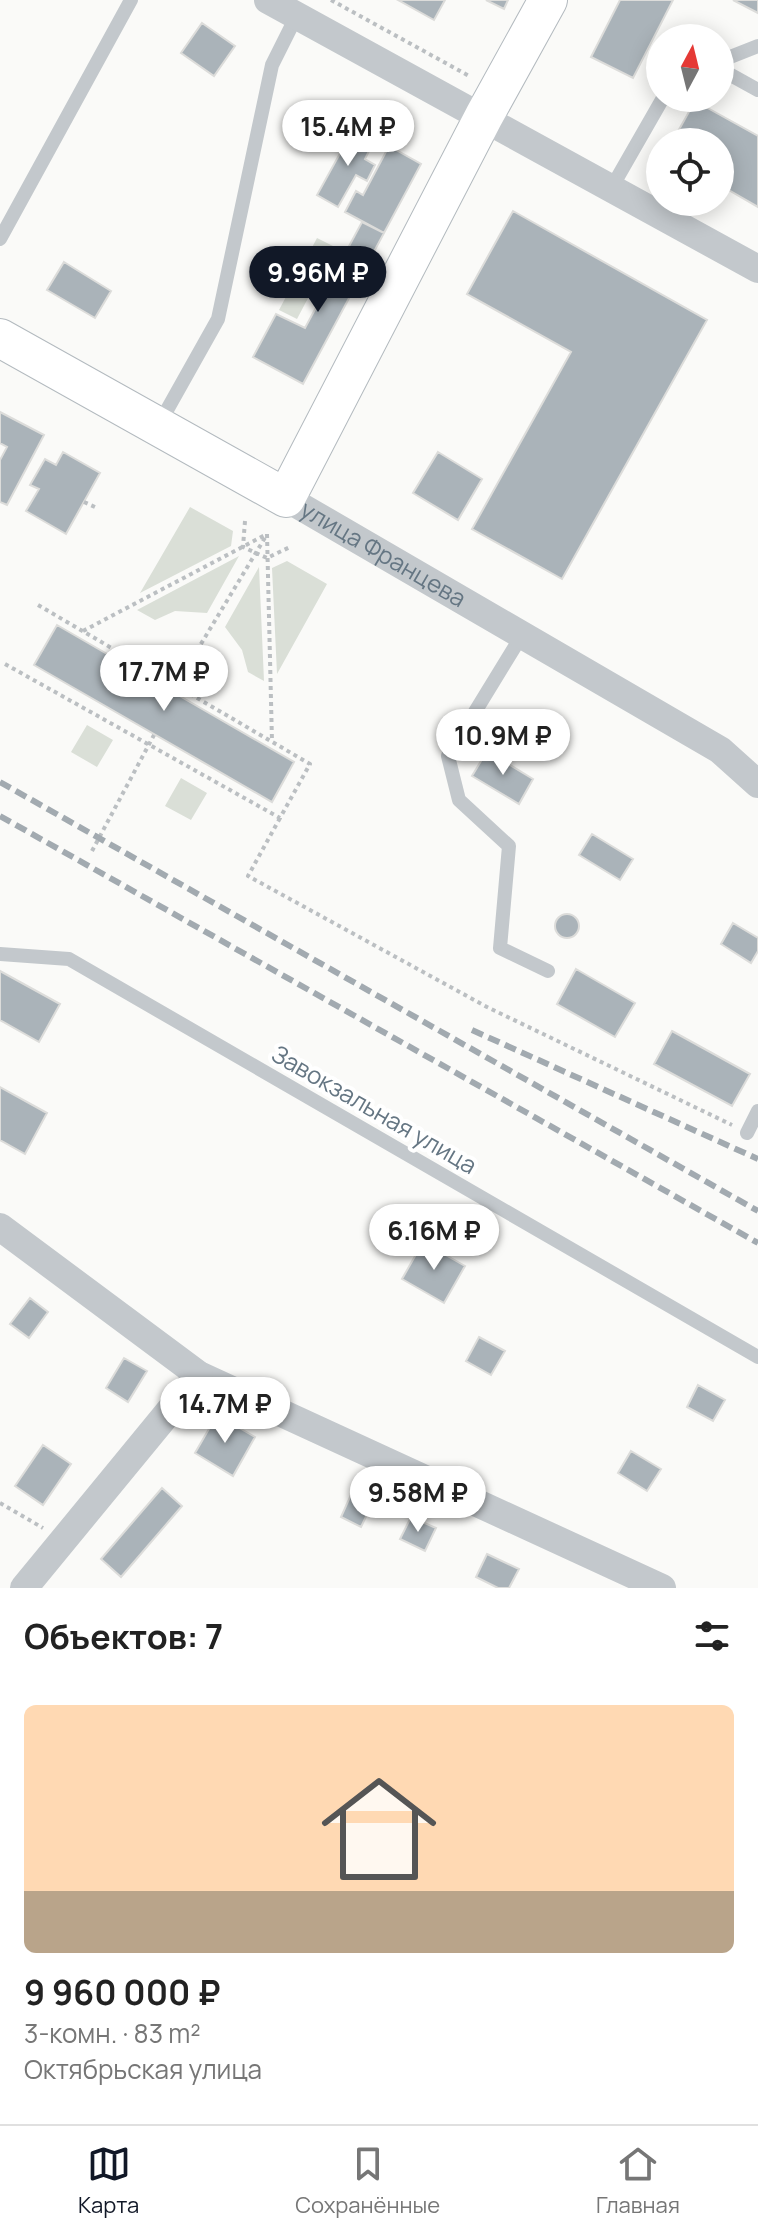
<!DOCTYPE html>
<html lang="ru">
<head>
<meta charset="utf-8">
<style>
  body { margin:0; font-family:Manrope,sans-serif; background:#f6f6f6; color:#222; height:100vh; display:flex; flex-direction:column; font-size:30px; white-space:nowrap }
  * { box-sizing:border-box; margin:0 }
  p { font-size:26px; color:#767676 }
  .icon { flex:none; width:44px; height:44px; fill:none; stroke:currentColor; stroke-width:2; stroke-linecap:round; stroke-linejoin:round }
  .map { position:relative; height:1588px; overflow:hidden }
  .drawer { display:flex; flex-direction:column; background:#fff; flex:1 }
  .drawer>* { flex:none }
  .needle { width:52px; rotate:7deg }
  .tools { position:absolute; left:646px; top:24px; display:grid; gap:16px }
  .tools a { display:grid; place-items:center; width:88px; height:88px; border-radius:50%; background:#fff; box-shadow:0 4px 20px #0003; font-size:40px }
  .price { position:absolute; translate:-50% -68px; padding:0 18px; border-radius:28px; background:#fff; color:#222; font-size:26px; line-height:52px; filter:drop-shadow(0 2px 4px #0008) }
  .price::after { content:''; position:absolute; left:50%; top:48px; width:24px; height:18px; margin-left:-12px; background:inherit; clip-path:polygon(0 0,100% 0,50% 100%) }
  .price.current { background:#111827; color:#fff }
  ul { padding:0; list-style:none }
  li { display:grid; align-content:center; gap:16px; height:424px; padding:0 24px }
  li+li { border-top:2px solid #e0e0e0 }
  li span { display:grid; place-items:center; height:248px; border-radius:12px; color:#555 }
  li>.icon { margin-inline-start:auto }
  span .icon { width:144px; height:144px; fill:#fffc; stroke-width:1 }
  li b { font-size:34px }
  h2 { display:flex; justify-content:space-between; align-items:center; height:96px; padding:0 24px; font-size:34px }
  .menu { display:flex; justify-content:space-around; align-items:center; height:112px; border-top:2px solid #e0e0e0; background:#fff; font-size:22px; color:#767676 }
  .menu a { display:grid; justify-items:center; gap:4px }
  .menu .current { color:#111827 }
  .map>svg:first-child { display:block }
  .green { fill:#dadfd7 }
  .building { fill:#aab3b9; stroke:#dcdcda; stroke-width:2 }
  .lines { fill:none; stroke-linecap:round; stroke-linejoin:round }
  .secondary-casing { stroke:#b3babf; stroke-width:40 }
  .path { stroke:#bbbfc2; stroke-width:4; stroke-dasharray:4 4; stroke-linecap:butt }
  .service { stroke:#c3c8cc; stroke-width:14 }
  .minor { stroke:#c3c8cc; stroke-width:28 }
  .secondary { stroke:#fff; stroke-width:38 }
  .rail { stroke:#a2aab0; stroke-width:6; stroke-dasharray:12 6; stroke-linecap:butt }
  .labels { text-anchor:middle; stroke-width:8; stroke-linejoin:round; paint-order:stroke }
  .street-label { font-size:24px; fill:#657683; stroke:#fff }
</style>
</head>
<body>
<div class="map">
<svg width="758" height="1588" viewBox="0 0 758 1588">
  <rect width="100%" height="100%" fill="#fafaf8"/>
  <path class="green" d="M317 238 335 247 297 319 279 310Z
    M190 507 233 531 231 546 140 593Z
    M239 556 207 613 175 611 155 620 137 610Z
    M287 561 327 584 277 674 272 568Z
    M259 567 264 681 248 672 242 650 225 627Z
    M87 725 113 740 97 767 71 752Z
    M181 778 207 793 191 820 165 806Z"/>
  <path class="building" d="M398 0H445L434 20Z
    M486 0H508L504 9Z
    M620 0H673L633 78 591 57Z
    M733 0H758V13Z
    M202 23 235 46 214 76 181 53Z
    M695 101 758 136V207L720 185V142H672Z
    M354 128 375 139 365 159 375 165 367 181 356 175 338 207 317 195Z
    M389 146 421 164 384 233 345 212 356 191 363 195Z
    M513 211 707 320 562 579 472 529 571 352 467 294Z
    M362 222 384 233 303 384 253 357 276 314 305 328Z
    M64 262 111 291 95 318 47 290Z
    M0 412 44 435 7 505 0 502V460L7 447 0 443Z
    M63 452 100 473 66 534 26 511 39 489 30 485 45 459 56 465Z
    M438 452 482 479 458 520 413 493Z
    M57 625 294 762 272 802 34 665Z
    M487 751 533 779 519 804 472 776Z
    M592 834 633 859 620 880 579 855Z
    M555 926a12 12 0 1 1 24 0a12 12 0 1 1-24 0Z
    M733 923 758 938V951L751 963 721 944Z
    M576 969 635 1003 615 1037 557 1004Z
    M0 971 60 1004 39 1042 0 1020Z
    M672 1031 750 1074 732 1106 654 1064Z
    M0 1087 47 1113 25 1154 0 1140Z
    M423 1242 465 1266 444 1303 402 1279Z
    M30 1298 48 1312 29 1338 10 1324Z
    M479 1337 505 1351 491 1375 466 1361Z
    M124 1358 147 1371 128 1402 106 1388Z
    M698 1385 725 1400 713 1421 687 1407Z
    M217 1415 255 1437 233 1476 195 1453Z
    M43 1445 71 1464 43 1505 15 1486Z
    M631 1451 661 1469 647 1491 618 1473Z
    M162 1488 182 1506 121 1577 101 1559Z
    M354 1488 375 1498 361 1527 341 1517Z
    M411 1517 436 1528 425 1551 400 1539Z
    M487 1554 519 1569 509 1588H498L476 1577Z"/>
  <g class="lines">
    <defs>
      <path id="secondary" d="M0 338 286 498 484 116 548 0"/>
    </defs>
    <use href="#secondary" class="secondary-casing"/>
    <path class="path" d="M331 0 471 77
      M84 502 95 507
      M245 521 243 547 267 558 290 547
      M267 534 272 742
      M83 631 267 534
      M5 664 280 818 310 764 38 605
      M172 692 266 536
      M280 818 248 876 487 1007 732 1125
      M92 851 154 735
      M0 1503 43 1528"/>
    <path class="service" d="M720 61 758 46
      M720 69 758 90
      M612 187 663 98
      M0 239 131 0
      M158 426 218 319 272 65 297 15
      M522 635 448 756 459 800 509 846 500 948 548 971
      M0 954 69 959 758 1357
      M747 1133 758 1111"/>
    <g class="minor">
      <path d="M268 0 758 269"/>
      <path id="s1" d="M286 498 720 750 758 784"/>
      <path d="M0 1227 199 1375 662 1588"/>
      <path d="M24 1588 199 1375"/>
    </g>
    <use href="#secondary" class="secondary"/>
    <path class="rail" d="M0 782 758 1211
      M0 816 758 1243
      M472 1030 758 1159"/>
  </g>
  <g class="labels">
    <g class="street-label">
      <text dy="8" stroke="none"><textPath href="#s1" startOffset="112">улица Францева</textPath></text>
      <text transform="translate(374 1110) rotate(30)" y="8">Завокзальная улица</text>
    </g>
  </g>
</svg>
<div class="tools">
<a><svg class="needle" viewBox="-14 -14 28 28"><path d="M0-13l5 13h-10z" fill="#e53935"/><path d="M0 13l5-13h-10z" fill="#767676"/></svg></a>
<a><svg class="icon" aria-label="locate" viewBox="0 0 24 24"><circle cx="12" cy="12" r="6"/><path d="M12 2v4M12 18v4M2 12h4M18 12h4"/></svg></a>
</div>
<b class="price" style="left:348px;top:168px">15.4M ₽</b>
<b class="price current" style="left:318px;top:314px">9.96M ₽</b>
<b class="price" style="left:164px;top:713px">17.7M ₽</b>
<b class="price" style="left:503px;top:777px">10.9M ₽</b>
<b class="price" style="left:434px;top:1272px">6.16M ₽</b>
<b class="price" style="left:225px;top:1445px">14.7M ₽</b>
<b class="price" style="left:418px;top:1534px">9.58M ₽</b>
</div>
<section class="drawer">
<h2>Объектов: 7<svg class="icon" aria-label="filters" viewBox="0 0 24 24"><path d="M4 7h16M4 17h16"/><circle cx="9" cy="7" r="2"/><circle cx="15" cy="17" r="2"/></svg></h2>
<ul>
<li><span style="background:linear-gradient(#ffd9b3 75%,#b9a48a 0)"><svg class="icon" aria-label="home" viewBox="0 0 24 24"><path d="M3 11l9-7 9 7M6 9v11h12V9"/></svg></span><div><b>9 960 000 ₽</b><p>3-комн. · 83 m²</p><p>Октябрьская улица</p></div></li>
</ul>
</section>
<nav class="menu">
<a class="current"><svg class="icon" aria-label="map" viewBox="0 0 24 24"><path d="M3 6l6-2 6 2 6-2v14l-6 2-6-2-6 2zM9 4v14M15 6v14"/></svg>Карта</a>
<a><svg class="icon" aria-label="saved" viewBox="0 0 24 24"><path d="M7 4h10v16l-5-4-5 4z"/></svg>Сохранённые</a>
<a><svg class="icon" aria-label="home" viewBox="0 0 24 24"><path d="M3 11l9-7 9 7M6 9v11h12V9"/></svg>Главная</a>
</nav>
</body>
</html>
